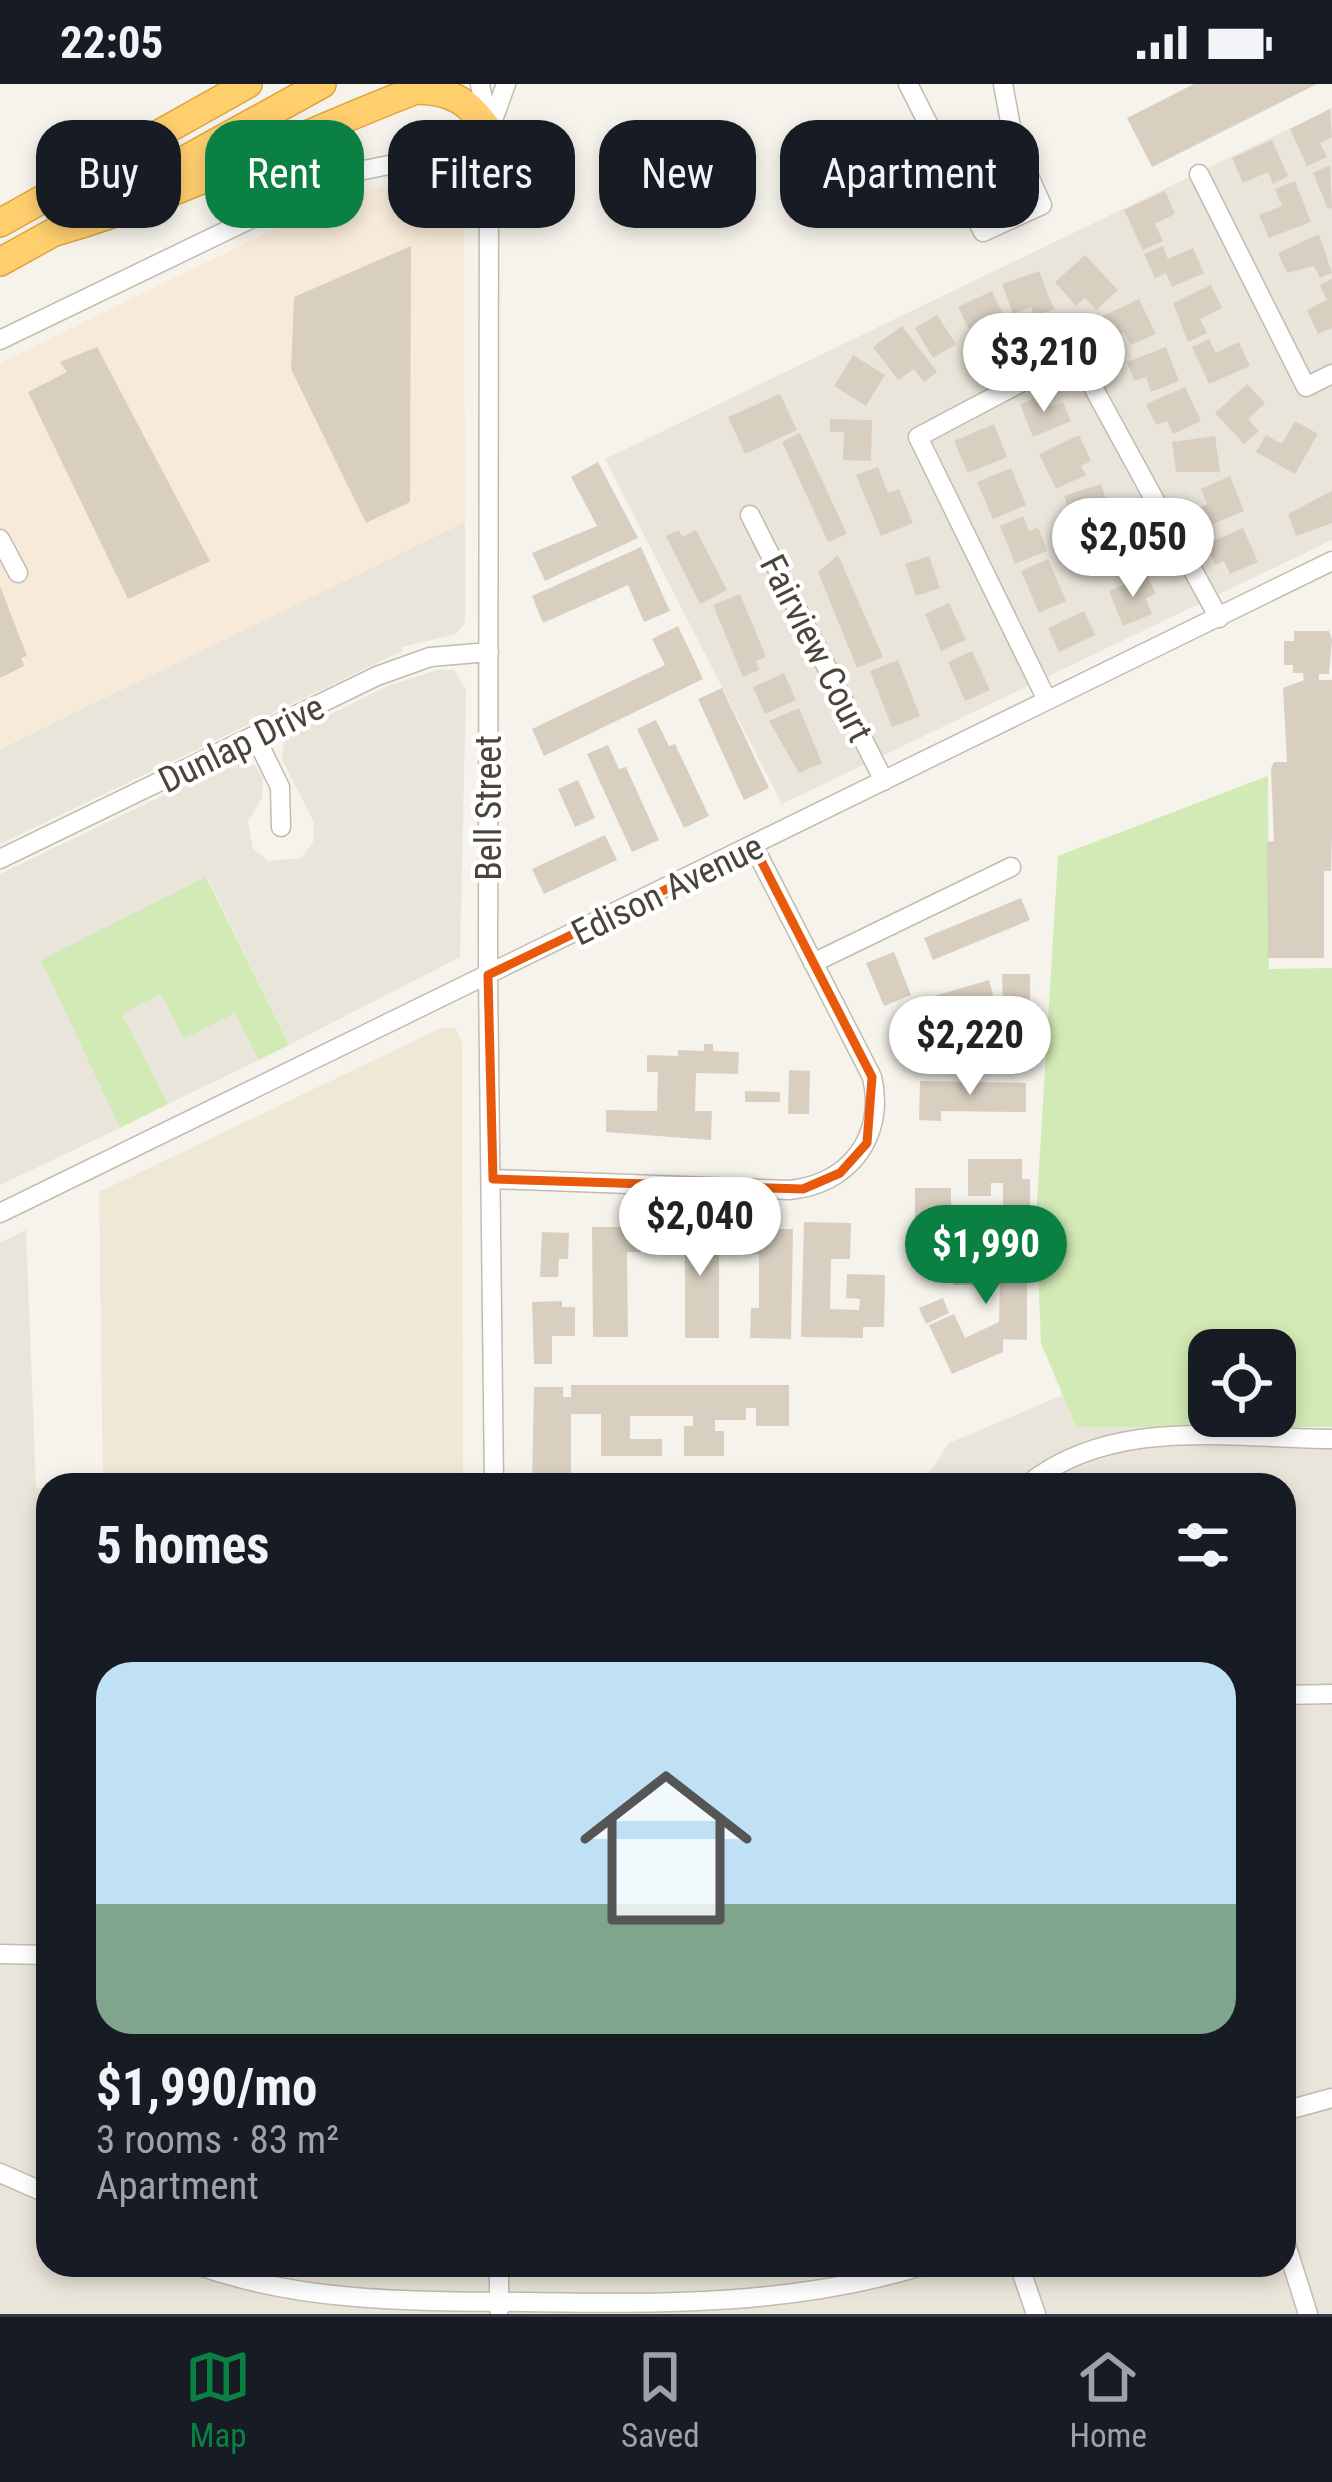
<!DOCTYPE html>
<html lang="en">
<head>
<meta charset="utf-8">
<style>
  body { margin:0; font-family:"Roboto Condensed",sans-serif; background:#20242c; color:#f1f3f6; height:100vh; display:flex; flex-direction:column; font-size:45px; white-space:nowrap }
  * { box-sizing:border-box; margin:0 }
  p { font-size:39px; color:#9ea1a6 }
  .icon { flex:none; width:66px; height:66px; fill:none; stroke:currentColor; stroke-width:2; stroke-linecap:round; stroke-linejoin:round }
  .map { position:relative; flex:1; overflow:hidden }
  .drawer { position:absolute; left:36px; top:1389px; width:1260px; height:804px; display:flex; flex-direction:column; background:#171b24; border-radius:36px; box-shadow:0 6px 18px #0003 }
  .drawer>* { flex:none }
  .guide { position:absolute; left:36px; top:36px; width:1260px; height:108px; display:flex; gap:24px }
  .tools { position:absolute; left:1188px; top:1245px; display:grid; gap:24px }
  .tools a { display:grid; place-items:center; width:108px; height:108px; border-radius:24px; background:#171b24; box-shadow:0 6px 18px #0003; font-size:60px }
  .price { position:absolute; translate:-50% -102px; padding:0 27px; border-radius:42px; background:#fff; color:#222; font-size:39px; line-height:78px; filter:drop-shadow(0 3px 6px #0008) }
  .price::after { content:''; position:absolute; left:50%; top:72px; width:36px; height:27px; margin-left:-18px; background:inherit; clip-path:polygon(0 0,100% 0,50% 100%) }
  .price.on { background:#0b8043; color:#fff }
  ul { padding:0; list-style:none }
  li { display:grid; align-content:center; gap:24px; height:636px; padding:0 60px }
  li span { display:grid; place-items:center; height:372px; border-radius:36px; color:#555 }
  li>.icon { margin-inline-start:auto }
  span .icon { width:216px; height:216px; fill:#fffc; stroke-width:1 }
  li b { font-size:51px }
  h2 { display:flex; justify-content:space-between; align-items:center; height:144px; padding:0 60px; font-size:51px }
  .pill { padding:0 42px; border-radius:36px; background:#171b24; box-shadow:0 6px 18px #0003; font-size:42px; line-height:108px }
  .pill.on { background:#0b8043; color:#fff }
  .status { display:flex; justify-content:space-between; align-items:center; height:84px; padding:0 60px; background:#171b24; direction:ltr }
  .status svg { height:33px; fill:currentColor }
  .tab-bar { display:flex; justify-content:space-around; align-items:center; height:168px; border-top:3px solid #363941; background:#171b24; font-size:33px; color:#9ea1a6 }
  .tab-bar a { display:grid; justify-items:center; gap:6px }
  .tab-bar .on { color:#0b8043 }
  .map>svg:first-child { display:block }
  .residential { fill:#eae5da }
  .commercial { fill:#f7ead8 }
  .education { fill:#efe8d6 }
  .green { fill:#d2eab5; fill-rule:evenodd }
  .building { fill:#d8cfc1 }
  .lines { fill:none; stroke-linecap:round; stroke-linejoin:round }
  .minor-casing { stroke:#c2bbae; stroke-width:21 }
  .highway-casing { stroke:#e0a43c; stroke-width:30 }
  .minor { stroke:#fff; stroke-width:18 }
  .highway { stroke:#ffcf6e; stroke-width:27 }
  .marked { fill:none; stroke:#e8590c; stroke-width:9; stroke-linejoin:round }
  .labels { text-anchor:middle; stroke-width:9; stroke-linejoin:round; paint-order:stroke }
  .street-label { font-size:36px; fill:#4b4439; stroke:#fff }
</style>
</head>
<body>
<div class="status"><b>22:05</b><svg viewBox="0 0 49 12"><path d="M0 12V9h3v3zM5 12V6h3v6zM10 12V3h3v9zM15 12V0h3v12zM26 1h20v11H26zM47 4h2v5h-2z"/></svg></div>
<div class="map">
<svg width="1332" height="2230" viewBox="0 0 1332 2230">
  <rect width="100%" height="100%" fill="#f6f3ec"/>
  <path class="residential" d="M1332 24V456L782 720 605 375Z
    M465 438V539L456 550 402 563V567L0 760V665Z
    M437 586H454L466 605 460 873 289 961 207 793 42 876 120 1044 0 1101V790L237 676 255 682 263 694 262 714 248 737 253 765 268 777 301 774 313 758 314 739 282 675 284 654 385 603Z
    M161 910 235 929 259 976 168 1020 122 930Z
    M26 1146 36 1404V1609L48 1610V2181H1284V1401H921L949 1359 1063 1311 1076 1343 1332 1344V2230H0V1159Z"/>
  <path class="commercial" d="M398 99 448 101 464 123 465 438 0 665V279L342 112Z"/>
  <path class="education" d="M443 943 456 945 462 959 463 1401H103L99 1108Z
    M36 1404H48V1610L36 1609Z"/>
  <path class="green" d="M1268 692 1269 885 1332 884V1343H1076L1041 1259 1036 1134 1058 772ZM1209 1266H1275V1332H1209Z
    M206 793 289 961 259 976 235 929 184 955 161 910 122 930 168 1020 120 1044 41 876Z"/>
  <path class="building" d="M1194 0H1317L1152 83 1127 34Z
    M1330 25 1332 53 1320 59 1327 73 1307 82 1290 45Z
    M1272 56 1288 92 1273 100 1268 88 1243 99 1232 74Z
    M1330 81 1332 124 1328 125 1313 89Z
    M1295 97 1311 138 1269 154 1259 131 1282 122 1275 105Z
    M1165 107 1175 130 1155 140 1163 157 1143 166 1124 126Z
    M1319 150 1332 189 1320 194 1314 182 1287 189 1278 169Z
    M411 162 410 418 366 439 291 285 294 213Z
    M1163 162 1168 175 1193 164 1204 189 1172 203 1166 189 1155 194 1144 170Z
    M1085 171 1118 206 1096 226 1085 214 1076 222 1055 198Z
    M1039 187 1054 225 1035 232 1031 223 1013 230 1002 200Z
    M1332 195V244L1318 250 1307 226 1327 216 1320 201Z
    M1211 201 1222 224 1200 235 1207 249 1188 258 1173 219Z
    M992 207 1005 235 997 239 1002 251 977 262 958 223Z
    M1139 215 1156 250 1131 261 1124 248 1111 254 1101 233Z
    M937 231 956 260 933 274 915 244Z
    M902 242 937 288 924 298 914 285 898 296 873 263Z
    M1209 255 1216 269 1239 258 1250 282 1209 300 1192 263Z
    M97 263 210 477 128 515 28 308 67 288 60 278Z
    M1166 263 1179 297 1151 308 1146 293 1134 297 1127 278Z
    M853 271 885 291 866 322 834 302Z
    M1247 300 1265 319 1248 335 1259 347 1244 360 1215 329Z
    M1185 303 1201 337 1173 350 1167 337 1156 341 1146 320Z
    M780 310 797 346 745 370 728 333Z
    M1045 310 1051 323 1063 318 1071 337 1033 353 1020 320Z
    M830 335 872 336 871 377 843 376 844 348H830Z
    M1295 337 1318 350 1295 390 1256 368 1266 351 1282 360Z
    M994 340 1007 373 968 389 954 357Z
    M800 349 847 450 828 458 782 358Z
    M1079 351 1091 377 1081 382 1086 391 1056 405 1039 370Z
    M1215 352 1220 388H1176L1172 358Z
    M598 378 638 454 545 497 532 469 597 442 571 393Z
    M878 383 888 409 899 405 913 439 881 452 856 391Z
    M1011 384 1026 421 993 435 977 398Z
    M1230 392 1244 427 1206 443 1198 425 1207 420 1201 405Z
    M1101 400 1113 437 1076 449 1064 412Z
    M1332 407V439L1296 452 1288 430Z
    M1023 432 1029 447 1038 443 1047 467 1015 480 1000 442Z
    M1243 444 1258 478 1230 490 1224 477 1215 481 1206 460Z
    M679 446 682 453 696 446 727 506 700 520 666 452Z
    M1118 449 1120 464 1133 461 1137 483 1094 491 1087 455Z
    M641 463 670 527 644 538 628 501 543 539 532 512Z
    M838 471 883 573 857 584 818 488Z
    M929 472 940 504 916 512 905 480Z
    M1048 475 1066 517 1039 529 1021 487Z
    M1147 491 1156 510 1146 514 1152 530 1123 542 1109 507Z
    M0 502 27 572 21 574 24 582 0 594Z
    M740 510 766 573 756 577 759 586 743 593 713 521Z
    M949 519 966 556 941 567 925 530Z
    M1084 527 1095 551 1059 568 1048 544Z
    M678 542 703 595 544 672 532 645 665 581 652 555Z
    M1294 547H1329L1332 556 1329 590H1319V596H1332V752L1331 787H1324V874H1268L1267 758 1274 757 1271 684 1274 678H1287L1283 604 1304 596 1303 589H1293V581H1284V557H1294Z
    M972 567 990 606 965 617 948 578Z
    M898 576 920 632 892 643 870 587Z
    M784 589 796 616 765 630 753 603Z
    M722 604 769 704 744 716 698 615Z
    M799 624 822 679 799 689 769 637Z
    M656 636 669 662 675 660 709 732 684 744 637 645Z
    M608 661 619 685 626 683 659 756 632 768 587 670Z
    M578 696 595 734 575 743 558 705Z
    M605 751 617 776 544 810 532 785Z
    M1021 814 1030 836 933 876 924 854Z
    M894 868 911 911 884 922 866 879Z
    M1002 890H1030V986H1005Z
    M989 896 996 922 928 942 925 931 917 933 913 918Z
    M704 960H713V967L739 968 738 990 696 989 695 1027H712L711 1056 606 1048V1026L657 1027 658 988H647V971L678 972V966L704 967Z
    M789 986 810 987 809 1030H788Z
    M920 997 1026 999V1028L941 1027V1037L919 1036Z
    M745 1007 780 1008V1018H745Z
    M968 1075H1022V1095H1030V1155H915V1104H951V1128H1003V1099H991V1112H968Z
    M804 1138 851 1139 850 1175H831L830 1225 859 1226 860 1215 846 1214 847 1190 885 1191 884 1243H863V1254L801 1253Z
    M592 1143H640V1168H627L628 1253H593Z
    M671 1144H719V1254H685V1169H671Z
    M746 1145H793L791 1255 750 1254 751 1224H759V1170H745Z
    M542 1148 569 1149 568 1175H559L558 1193H540Z
    M954 1165 1027 1166V1256L1003 1255V1268L952 1290 929 1241 954 1230 965 1254 999 1238 1000 1193 977 1192 976 1201H953Z
    M943 1214 949 1229 926 1240 919 1224Z
    M562 1217V1223H575V1252H552V1280H534L532 1218Z
    M571 1301H789V1342H756V1324H746V1336H715V1347H724V1372H684V1342H693V1332H630V1355H662V1372H601V1330H571V1398H532L534 1303H563V1313H571Z"/>
  <g class="lines">
    <defs>
      <path id="minor" d="M480 0 489 47 488 891 494 1401
        M908 0 983 148 1042 121 1014 59 1003 0
        M489 47 506 0
        M1199 90 1306 303 1332 290
        M0 256 344 90 399 79 489 81
        M750 431 884 697
        M0 455 18 489
        M1047 616 918 353 1075 270 1219 534
        M255 652 280 703 281 743
        M0 775 377 592 430 573 489 568
        M813 879 1011 783
        M493 1095 789 1106C849 1101 886 1052 872 993L754 763
        M0 1129 1332 477
        M1027 1401C1112 1332 1229 1354 1332 1355
        M1284 1611 1332 1610
        M0 1870 48 1871
        M1284 2027 1332 2014
        M0 2089 48 2110
        M1284 2154 1308 2230
        M197 2181C303 2219 413 2217 524 2218 660 2220 793 2222 925 2181
        M499 2181V2225
        M1019 2181 1036 2230"/>
      <path id="highway" d="M414 6C451 6 469 17 489 47
        M0 139 248 0
        M55 148C186 111 304 47 432 0
        M0 178 322 0"/>
    </defs>
    <use href="#minor" class="minor-casing"/>
    <use href="#highway" class="highway-casing"/>
    <use href="#minor" class="minor"/>
    <use href="#highway" class="highway"/>
  </g>
  <path class="marked" d="M754 763 872 993 867 1059 840 1089 803 1105 493 1095 488 891Z"/>
  <g class="labels">
    <g class="street-label">
      <text transform="translate(817 564) rotate(63)" y="13">Fairview Court</text>
      <text transform="translate(241 659) rotate(-26)" y="13">Dunlap Drive</text>
      <text transform="translate(488 724) rotate(-90)" y="13">Bell Street</text>
      <text transform="translate(667 805) rotate(-26)" y="13">Edison Avenue</text>
    </g>
  </g>
</svg>
<div class="tools">
<a><svg class="icon" aria-label="locate" viewBox="0 0 24 24"><circle cx="12" cy="12" r="6"/><path d="M12 2v4M12 18v4M2 12h4M18 12h4"/></svg></a>
</div>
<b class="price" style="left:1044px;top:331px">$3,210</b>
<b class="price" style="left:1133px;top:516px">$2,050</b>
<b class="price" style="left:970px;top:1014px">$2,220</b>
<b class="price" style="left:700px;top:1195px">$2,040</b>
<b class="price on" style="left:986px;top:1223px">$1,990</b>
<div class="guide">
<a class="pill">Buy</a>
<a class="pill on">Rent</a>
<a class="pill">Filters</a>
<a class="pill">New</a>
<a class="pill">Apartment</a>
</div>
<section class="drawer">
<h2>5 homes<svg class="icon" aria-label="filters" viewBox="0 0 24 24"><path d="M4 7h16M4 17h16"/><circle cx="9" cy="7" r="2"/><circle cx="15" cy="17" r="2"/></svg></h2>
<ul>
<li><span style="background:linear-gradient(#bfe0f5 65%,#7fa58c 0)"><svg class="icon" aria-label="home" viewBox="0 0 24 24"><path d="M3 11l9-7 9 7M6 9v11h12V9"/></svg></span><div><b>$1,990/mo</b><p>3 rooms · 83 m²</p><p>Apartment</p></div></li>
</ul>
</section>
</div>
<nav class="tab-bar">
<a class="on"><svg class="icon" aria-label="map" viewBox="0 0 24 24"><path d="M3 6l6-2 6 2 6-2v14l-6 2-6-2-6 2zM9 4v14M15 6v14"/></svg>Map</a>
<a><svg class="icon" aria-label="saved" viewBox="0 0 24 24"><path d="M7 4h10v16l-5-4-5 4z"/></svg>Saved</a>
<a><svg class="icon" aria-label="home" viewBox="0 0 24 24"><path d="M3 11l9-7 9 7M6 9v11h12V9"/></svg>Home</a>
</nav>
</body>
</html>
